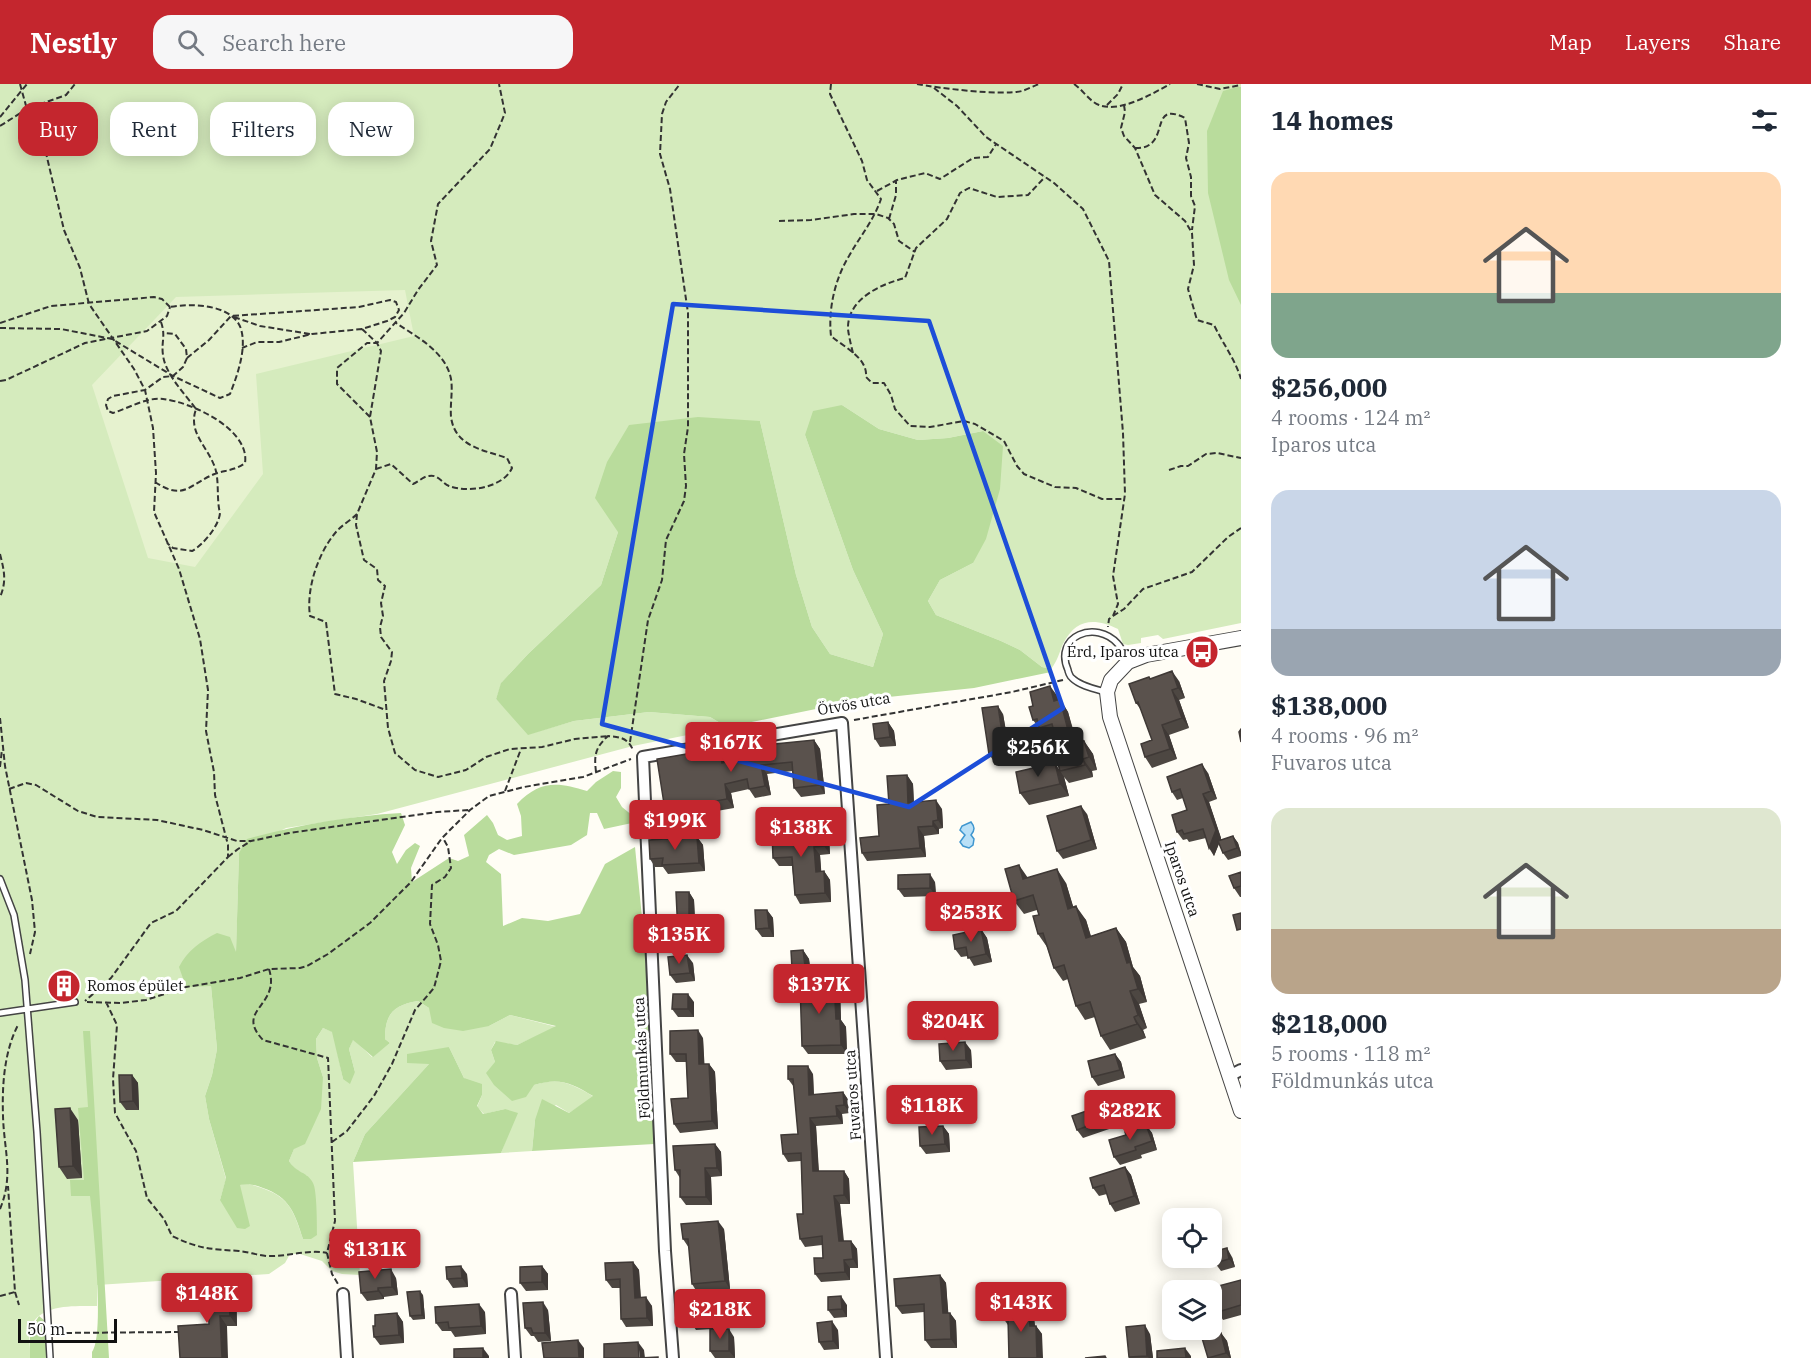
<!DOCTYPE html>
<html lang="en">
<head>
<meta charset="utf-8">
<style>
  body { margin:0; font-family:"IBM Plex Serif",serif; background:#f6f6f7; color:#1f2937; height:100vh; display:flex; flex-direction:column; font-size:22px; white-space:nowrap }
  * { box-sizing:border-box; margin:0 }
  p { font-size:20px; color:#747a83 }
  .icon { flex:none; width:33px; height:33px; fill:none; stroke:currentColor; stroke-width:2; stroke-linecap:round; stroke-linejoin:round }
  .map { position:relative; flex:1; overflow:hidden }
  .panel { display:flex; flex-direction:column; background:#fff; width:570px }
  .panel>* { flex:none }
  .banner { position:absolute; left:18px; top:18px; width:570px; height:54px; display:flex; gap:12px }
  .controls { position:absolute; left:1162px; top:1124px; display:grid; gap:12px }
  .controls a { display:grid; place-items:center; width:60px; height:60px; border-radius:12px; background:#fff; box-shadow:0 3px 15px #0003; font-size:30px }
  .scale { position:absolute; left:18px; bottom:15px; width:99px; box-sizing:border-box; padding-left:6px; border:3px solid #111; border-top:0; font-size:16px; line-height:21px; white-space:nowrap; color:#111; -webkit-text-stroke:4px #fff; paint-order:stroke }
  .price { position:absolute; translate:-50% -51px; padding:0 14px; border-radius:6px; background:#c4262e; color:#fff; font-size:20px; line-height:39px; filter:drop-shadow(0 2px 3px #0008) }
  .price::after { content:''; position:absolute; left:50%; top:36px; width:18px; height:14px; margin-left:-9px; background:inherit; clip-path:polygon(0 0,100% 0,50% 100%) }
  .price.active { background:#222; color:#fff }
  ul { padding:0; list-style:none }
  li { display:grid; align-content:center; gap:12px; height:318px; padding:0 30px }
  li span { display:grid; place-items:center; height:186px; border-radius:18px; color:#555 }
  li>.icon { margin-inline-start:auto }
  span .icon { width:108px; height:108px; fill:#fffc; stroke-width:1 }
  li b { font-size:26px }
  h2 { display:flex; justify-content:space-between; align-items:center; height:72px; padding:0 30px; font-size:26px }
  .pill { padding:0 21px; border-radius:18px; background:#fff; box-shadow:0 3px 15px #0003; font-size:21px; line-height:54px }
  .pill.active { background:#c4262e; color:#fff }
  header { display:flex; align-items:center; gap:36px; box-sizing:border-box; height:84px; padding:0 30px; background:#c4262e; color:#fff }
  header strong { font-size:28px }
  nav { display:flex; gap:33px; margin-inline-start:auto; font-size:21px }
  .search { width:420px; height:54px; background:#f6f6f7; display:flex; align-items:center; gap:15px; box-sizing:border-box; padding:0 21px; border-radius:18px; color:#747a83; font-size:22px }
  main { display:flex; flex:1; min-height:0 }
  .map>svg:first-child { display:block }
  .green { fill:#d5ebbd }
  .forest { fill:#b9dc9c }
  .pitch { fill:#e6f2cf }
  .water { fill:#b9e0f7; stroke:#3f96cf; stroke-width:1.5 }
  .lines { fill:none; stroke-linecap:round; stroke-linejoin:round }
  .service-casing { stroke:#444; stroke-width:8 }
  .minor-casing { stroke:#444; stroke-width:14 }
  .tertiary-casing { stroke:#444; stroke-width:16 }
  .path { stroke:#333; stroke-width:2; stroke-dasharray:6 3; stroke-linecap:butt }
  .service { stroke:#fff; stroke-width:5 }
  .minor { stroke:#fff; stroke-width:10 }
  .tertiary { stroke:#fff; stroke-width:14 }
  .wall { fill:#4d4742 }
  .shaded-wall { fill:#3f3936 }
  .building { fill:#5a524d; stroke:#3f3936; stroke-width:1.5 }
  .marked { fill:none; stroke:#1d4ed8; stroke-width:4.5; stroke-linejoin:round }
  .labels { text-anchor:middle; stroke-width:6; stroke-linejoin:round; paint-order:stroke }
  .poi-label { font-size:15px; fill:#111; stroke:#fff; text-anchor:end }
  .street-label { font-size:15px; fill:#111; stroke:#fff }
</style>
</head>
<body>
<header>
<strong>Nestly</strong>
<div class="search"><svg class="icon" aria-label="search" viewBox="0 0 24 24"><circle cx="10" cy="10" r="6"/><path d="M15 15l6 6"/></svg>Search here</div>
<nav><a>Map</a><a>Layers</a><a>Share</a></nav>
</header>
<main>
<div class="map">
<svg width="1241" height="1274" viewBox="0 0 1241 1274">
  <rect width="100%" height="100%" fill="#fffdf5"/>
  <path class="green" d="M0 0H1241V539L1163 555 1158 551 1141 554V559L1128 561 1123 560 1118 545C1095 534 1076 534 1063 560 1059 569 1058 576 1051 585L1042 583 1020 566 1001 557 936 531 928 517 940 496 973 479 983 347 948 354 918 356 879 345 842 321 805 351 853 486 883 550 873 583 830 570 812 543 796 491 760 337 618 448 601 501 528 570 502 598 496 615 529 650 574 637 649 628 710 633 727 643 633 662 377 730 286 744 239 769 236 871 211 902 217 965 212 991 205 1012 209 1035 226 1095 220 1116C226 1111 233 1104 240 1101 247 1098 252 1101 259 1103 290 1113 293 1126 303 1155L307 1092 294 1085 289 1077 323 993 317 974 316 955 323 944 333 948 343 995 355 988 349 965 353 955 372 973 390 959 385 955C385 929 394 921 418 917L429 924 489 942 510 931 557 943 517 961 495 958 491 966 495 978 534 1001C560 993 572 1000 594 1013L569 1029 556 1021 535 1036 532 1067 501 1069 507 1053 505 1025 484 1030 477 1023 482 1011 464 994 449 963 430 979 365 1050 353 1078 360 1191 342 1190 332 1187 322 1177 300 1170H290L285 1179 269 1190 97 1201V1222C76 1222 38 1219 30 1245 28 1251 31 1267 30 1274H0Z"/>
  <path class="forest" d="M1237 3H1241V221L1229 196 1208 109 1207 47 1223 7Z
    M842 321 879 345 918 356 948 354 983 347 1003 362 1000 405 986 455 973 479 940 496 928 517 936 531 1001 557 1020 566 1042 583 1051 585V588L974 604 860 616 727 643 710 633 649 628 574 637 528 651 496 615 501 599 528 570 601 501 618 448 595 414 607 378 629 341 698 333 760 337 796 491 812 543 830 570 873 583 883 550 853 486 805 351 813 327Z
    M613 687 621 688V704L616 713 622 723 633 732 632 739 604 745 597 729H590L587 751 571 761 514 771 499 765 489 771 486 778 501 790 503 842 522 834 548 837 580 830 605 780 635 763 645 864 654 1060 532 1067 535 1036 542 1015 569 1029 593 1012C572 999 559 993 534 1001L526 1013 512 1017 494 1001 486 989 495 978 491 966 496 957 517 961 556 942 510 931 489 942 463 947 444 944 432 939 429 924 418 917C394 921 385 929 385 955L390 959 373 973 353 956 349 965 355 988 350 1000 343 995 332 948 323 944 316 955 317 974 323 993 321 1025 305 1060 294 1065 289 1077C296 1089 308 1088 313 1099 317 1106 317 1141 317 1151L311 1155H303C295 1130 290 1113 263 1104 255 1101 249 1099 240 1101L250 1142 245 1145 237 1144 220 1116 226 1094 209 1035 205 1012 212 991 217 965 211 902 186 903 179 883C187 867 201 857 217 849L230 853 236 868 239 769 247 755C297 741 349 732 401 729L405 741 392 768 397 780 406 766 415 759 420 762 411 784 412 798 449 774 458 777 469 772 464 751 487 731 493 739 498 751 507 756 522 752 521 732 517 720C540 696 558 698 587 707L596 698Z
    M83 947H90L109 1274H92V1268C105 1251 93 1139 90 1112H71L70 1096H84L78 1024 88 1023Z
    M449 963 464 994 482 1000V1011L477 1022 483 1030 505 1025 518 1029 501 1069 353 1078 365 1050 429 980 407 979V970Z
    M39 1232 50 1241V1274H30V1246Z"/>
  <path class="pitch" d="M405 206 414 252 256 290 263 390 195 483 148 474 92 301 176 213Z"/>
  <path class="water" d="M971 738C975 743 975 746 971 751L974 755 973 761 969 764 963 762 960 758 965 751 960 746 962 742Z"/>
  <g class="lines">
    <defs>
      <path id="service" d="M1106 608C1095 605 1080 602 1072 594 1070 593 1068 587 1068 586 1053 552 1096 535 1118 560 1122 564 1124 571 1127 576
        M0 795 14 831 25 896 37 1048 50 1274
        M0 929 75 918"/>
      <path id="minor" d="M1229 992 1241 986
        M343 1210 347 1274
        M511 1210 515 1274
        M673 1274 665 1167 643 673 842 639 886 1274"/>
      <path id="tertiary" d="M1241 554 1146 571 1128 578 1111 596 1107 608 1110 633 1241 1027"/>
    </defs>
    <use href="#service" class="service-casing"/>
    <use href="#minor" class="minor-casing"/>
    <use href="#tertiary" class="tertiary-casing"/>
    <path class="path" d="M20 0 28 29 46 69 64 146 80 184 89 220 134 285 145 306 153 344 156 389 154 428 179 485 200 555 208 606 206 647 214 688 215 711 228 761V773L176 827 151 839 111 894 85 917
      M831 0 830 10 862 77 867 96 881 115C873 138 860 152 849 172 835 195 828 225 831 252 844 263 868 274 866 293L872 299H884L891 311 895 325 910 342 930 343 964 337 975 340 1004 357 1017 382 1024 390 1055 403 1076 404 1102 415H1124
      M917 0C937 4 1003 12 1022 7 1028 5 1034 2 1039 0
      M1074 0C1083 6 1089 17 1099 21 1120 29 1152 10 1170 0
      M1197 0 1220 5 1241 1
      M934 4 957 22 986 53 1054 99 1083 125 1109 177 1123 349 1125 410 1113 492 1118 520 1113 532 1109 535 1108 543
      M1107 21 1118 10 1123 0
      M1124 21 1125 28 1121 44 1124 52 1135 64 1155 111 1185 137 1192 149 1194 181 1188 205 1197 236 1214 241C1223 260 1235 275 1241 295
      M0 33 27 0
      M0 42 27 25 66 11 75 0
      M1135 64C1140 64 1145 64 1149 61 1166 51 1153 18 1185 34L1189 59 1186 74 1191 93V112L1195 122 1192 146
      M877 107 897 96 925 89 940 95 973 74 988 73 996 60
      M889 135 896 111V97
      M779 137 811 136 854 130H876L888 134 894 140 899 157 915 168
      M234 233 260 242 310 250
      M161 238C166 252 161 258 163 271 165 290 185 310 196 325 188 348 206 361 214 381 220 395 216 414 220 429 219 442 203 461 192 467L173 464 167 459
      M0 239 51 222 154 213 162 215 170 223
      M0 244 61 245 112 255 173 292 220 314 230 310C237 292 247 265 241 245 233 220 191 219 170 223
      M362 245 377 259 381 267 370 333 377 368 376 385 357 430 356 441 364 476 377 485 378 496 385 502 381 519 383 532 380 543 381 553 392 568 391 577 384 597 388 644 395 669 415 686 438 693 466 686 486 673 510 665 542 663 575 655 608 652
      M853 269C851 261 849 253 848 245 847 215 881 200 905 194L916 164 947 135 960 109 969 104 997 113 1028 111 1045 93
      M187 274 209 256 231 232 359 223 390 216 396 218 399 226 395 233 387 237 362 245 312 250 279 258H257L242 264
      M0 297 6 296 85 259 147 247 167 232 170 223
      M370 333 337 300V284L367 259H377L404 229 418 206 437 181 431 157 438 120 490 65 505 29 499 0
      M376 385 391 380 413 400C418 398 424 392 429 392 438 390 442 399 449 402 468 409 503 404 512 384L507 374C484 366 455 363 451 333 450 320 453 307 451 295 446 268 417 253 396 239
      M1169 386 1181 382H1188L1206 370 1217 369 1241 374
      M155 398C185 418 190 399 217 389 227 386 236 386 245 379 250 345 191 318 163 315 146 313 129 324 113 329L108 327 106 321 108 315 113 312 145 306 163 293 173 292 183 283 187 274 186 265 175 250 165 249
      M357 430C351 436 342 441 336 448 318 469 306 505 310 532L326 538 335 610 356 615 386 626
      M0 470C4 486 7 497 0 513
      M1113 532 1124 525 1143 505 1192 488 1228 453 1241 444
      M0 634 5 682 32 816 35 848 30 870
      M854 636 1012 608 1063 596
      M630 658 648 536 662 496 666 456 684 417 686 402 684 370 688 343V229L670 105 660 70 662 30 666 18 680 0
      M0 683 2 665
      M596 688C594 671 595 664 608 652 620 653 628 654 633 666
      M9 705 26 699 36 701 78 727 97 733 157 736 203 746 237 757H251L289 749 437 728 469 726
      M505 707 521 665
      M228 773 238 765 251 757
      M269 885C281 923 234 925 263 956L328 974 335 1137 327 1169 332 1190 338 1200
      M87 918 120 919 146 916 186 903 240 894 269 885 300 884 307 882 328 870 370 839 411 798 442 754 470 726 489 712 524 703 583 693 631 675
      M106 918 117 941 113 995 115 1029 136 1067 147 1114 164 1135 172 1152C199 1165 210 1165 239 1167 248 1168 257 1171 267 1172 287 1173 307 1165 327 1169
      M332 1058 347 1047 374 1012 392 980 415 926 434 904 441 877 438 861 430 840 432 801 445 793 451 784 448 763 443 754
      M0 1125C14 1091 4 1067 3 1032 2 1002 4 968 18 941
      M15 1208 19 1221
      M0 1212 15 1208 8 1102
      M57 1249 181 1248"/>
    <use href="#service" class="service"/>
    <use href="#minor" class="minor"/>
    <use href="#tertiary" class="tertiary"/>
  </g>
  <path class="wall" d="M1149 593 1151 595 1179 597 1185 614 1179 616 1189 644 1169 651 1177 675 1152 684 1145 673 1152 656 1141 626 1136 619Z
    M1060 615 1068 628 1073 645 1075 644 1093 670 1097 686 1092 687 1093 693 1069 699 1064 693 1069 712 1029 721 1020 709 1059 685 1058 664 1056 654 1048 656 1033 636Z
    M1003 630 1011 676 995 679 989 670Z
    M888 638 894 647 896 662 880 663 875 655Z
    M814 656 820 665 825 710 801 713 794 704 793 687 767 690 771 711 755 714 749 705 731 709 734 724 671 735 665 726 687 670 689 673 720 668 727 679 745 675Z
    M1208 689 1217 715 1209 718 1221 754V756L1233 752 1238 759 1241 768V772L1228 776 1223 769 1219 760 1214 772 1206 754 1189 758 1187 755 1183 756 1177 748 1187 726 1183 714 1177 716 1172 708Z
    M907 691 913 700 914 718 942 725 943 744 939 745V750L924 752 926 773 867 777 862 769 879 752 889 720Z
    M1087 730 1097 765 1063 775 1057 767Z
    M697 753 703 761 705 787 668 790 663 783H655L650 775Z
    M829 754 830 770 820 771 821 787H824L830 796 831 818 800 820 795 811 792 782H779L773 774Z
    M1241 788V813H1240L1234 804Z
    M1028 794 1066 799 1073 823 1086 836 1091 852 1116 844 1126 858 1133 883 1140 892 1147 918 1139 920 1147 944 1143 946 1146 954 1110 966 1101 952 1095 933 1085 936 1076 922 1068 895 1063 897 1054 884 1047 863 1038 850 1039 831 1037 826 1024 830 1014 817Z
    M935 798 936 812 904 813 898 805Z
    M689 808 694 816 695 837 697 841 699 857 684 858 678 850Z
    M976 809 982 818 983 838 953 840 947 832Z
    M767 826 773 834 774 853H762L756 845Z
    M981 845 987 854 992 878 974 882 968 872 961 873 955 865Z
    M803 866 809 875 811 891 798 892 792 884Z
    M693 879 695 897 676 899 670 891Z
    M840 905 841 936 846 943 847 970H808L802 962Z
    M694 918V933H678L672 925Z
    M703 954 704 980H709L715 988 718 1045 680 1049 674 1040 688 1014 686 978H676L670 970Z
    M971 966 972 984 946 986 940 977Z
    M1115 970 1121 978 1125 994 1098 1002 1092 993Z
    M813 990 814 1011 843 1008 849 1017 850 1029 842 1030 843 1040 816 1042 819 1087H844L849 1095 850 1120H840L844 1157H851L857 1165 858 1184H850V1196L821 1198 815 1190 823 1174 822 1161 805 1163 800 1155 803 1130 801 1077 788 1078 783 1070 798 1050 794 1003 788 995Z
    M132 991 138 999 139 1026H126L120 1018Z
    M1110 1029 1115 1043 1083 1054 1077 1046Z
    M78 1036 82 1094 67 1095 59 1083Z
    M1146 1041 1152 1049 1157 1066 1141 1071 1142 1074 1120 1081 1114 1073 1126 1051Z
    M943 1042 949 1050 950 1068 926 1070 920 1062Z
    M715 1060 721 1068 722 1092 711 1093 712 1121H686L680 1113V1094L675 1086Z
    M1125 1083 1131 1091 1140 1120 1115 1128 1110 1120 1107 1110 1099 1112 1093 1104Z
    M724 1145 730 1205 697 1208 692 1200 689 1164 683 1155Z
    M1232 1173 1235 1183 1221 1187 1215 1179Z
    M633 1178 639 1186 641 1214 652 1222 653 1242 626 1243 621 1235 620 1204H612L606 1196Z
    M542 1182 548 1190V1206L526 1207 520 1199Z
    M467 1190 468 1203 453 1204 447 1195Z
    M940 1191 946 1199 948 1229H950L956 1237 957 1264H931L925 1256 924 1228 902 1230 896 1222Z
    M228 1192 236 1202 237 1242H227L209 1240Z
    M396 1194 398 1211 384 1213V1215L367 1217 361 1209Z
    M1241 1196V1231L1223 1236 1218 1228Z
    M423 1211 425 1235 413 1236 410 1232Z
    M847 1221V1233L834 1234 828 1226Z
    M1025 1221 1034 1234 1035 1242H1036L1042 1250 1008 1241 1003 1234Z
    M548 1226 551 1257 538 1258 534 1252H531L525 1244Z
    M485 1228 486 1250 455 1253 451 1247H442L436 1239Z
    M397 1229 403 1238 404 1259 380 1261 374 1253 375 1242Z
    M712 1230 713 1245 696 1246 690 1237Z
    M838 1246 839 1265 824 1266 819 1258Z
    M1221 1249 1227 1257 1231 1274H1208Z
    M1150 1250 1153 1274H1129V1273Z
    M734 1253 735 1274H715L710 1267Z"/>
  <path class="shaded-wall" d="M1172 587 1179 597 1185 614 1178 604Z
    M1050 602 1059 614 1063 629 1054 617Z
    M1172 606 1179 616 1189 644 1182 634Z
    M1060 615 1068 628 1076 659 1068 646Z
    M998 622 1003 630 1011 676 1005 668Z
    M888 638 894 647 896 662 890 653Z
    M1162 641 1169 651 1177 675 1170 665Z
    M1075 644 1084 657 1088 671 1079 659Z
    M814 656 820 665 825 710 819 701Z
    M1084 657 1093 670 1097 686 1089 673Z
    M720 668 727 677 728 688 722 679Z
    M1083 675 1092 687 1093 693 1085 681Z
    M1055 679 1064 693 1069 712 1060 700Z
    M1202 680 1208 689 1217 715 1211 707Z
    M761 681 767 690 771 711 765 702Z
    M907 691 913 700 914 727 908 719Z
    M725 700 731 709 734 724 727 715Z
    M1203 710 1209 718 1221 754 1214 772 1209 764Z
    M936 716 942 725 943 744 938 736Z
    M1081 722 1087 730 1097 765 1091 756Z
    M933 737 939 745V750L933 742Z
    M918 743 924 752 926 773 920 764Z
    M823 746 829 754 830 770 824 762Z
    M1233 752 1238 759 1241 770 1237 764Z
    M697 753 703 761 705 787 699 779Z
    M814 763 820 771 822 796 816 788Z
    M1019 781 1028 794 1023 795Z
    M1057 785 1066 799 1078 838 1068 825Z
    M824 787 830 796 831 818 825 809Z
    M930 790 935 798 936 812 930 804Z
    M689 808 694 816 695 837 697 841 699 857 693 849 689 832Z
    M976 809 982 818 983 838 977 830Z
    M1076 822 1086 836 1095 867 1086 854Z
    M767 826 773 834 774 853 769 844Z
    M1116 844 1126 858 1133 883 1140 892 1147 918 1138 905 1127 879Z
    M981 845 987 854 992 878 986 870Z
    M803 866 809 875 811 891 805 882Z
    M687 871 693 879 695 897 690 889Z
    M834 897 840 905 841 936 846 943 847 970 841 961 836 935Z
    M1130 907 1139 920 1147 944 1138 931Z
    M688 910 694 918V933L688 925Z
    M1134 933 1143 946 1146 954 1137 940Z
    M698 946 703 954 705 989 699 980Z
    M965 958 971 966 972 984 966 976Z
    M1115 970 1121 978 1125 994 1120 986Z
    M709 980 715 988 718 1045 712 1037Z
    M808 982 813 990 814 1019 809 1011Z
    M132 991 138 999 139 1026 133 1017Z
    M843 1008 849 1017 850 1029 844 1021Z
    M1104 1021 1110 1029 1115 1043 1109 1034Z
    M836 1022 842 1030 843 1040 837 1032Z
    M70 1024 78 1036 82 1094 73 1082Z
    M810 1034 816 1042 819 1096 813 1087Z
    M1146 1041 1152 1049 1157 1066 1152 1057Z
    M943 1042 949 1050 950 1068 945 1060Z
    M715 1060 721 1068 722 1092 717 1084Z
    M1125 1083 1131 1091 1140 1120 1134 1112Z
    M705 1084 711 1093 712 1121 706 1113Z
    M844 1087 849 1095 850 1120 844 1111Z
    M834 1112 840 1120 844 1166 839 1157Z
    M718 1137 724 1145 730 1205 725 1197Z
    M851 1157 857 1165 858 1184 853 1175Z
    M1227 1164 1232 1173 1235 1183 1229 1175Z
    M844 1176 850 1184V1196L845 1188Z
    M633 1178 639 1186 641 1222 635 1214Z
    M461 1182 467 1190 468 1203 462 1194Z
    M542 1182 548 1190V1206L542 1198Z
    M391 1185 396 1194 398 1211 392 1203Z
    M940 1191 946 1199 949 1237 943 1229Z
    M228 1192 236 1202 237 1242 230 1232Z
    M378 1204 384 1213V1215L378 1207Z
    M420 1207 423 1211 425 1235 422 1231Z
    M841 1212 847 1221V1233L842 1225Z
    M646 1213 652 1222 653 1242 647 1234Z
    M543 1218 548 1226 551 1257 545 1249Z
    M479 1220 485 1228 486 1250 481 1242Z
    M1025 1221 1034 1234 1036 1251 1030 1242Z
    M706 1222 712 1230 713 1245 707 1237Z
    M397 1229 403 1238 404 1259 399 1251Z
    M950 1229 956 1237 957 1264 951 1255Z
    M220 1232 227 1242 228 1274H222Z
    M832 1237 838 1246 839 1265 833 1257Z
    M1145 1241 1150 1250 1153 1274H1149L1147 1272Z
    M1036 1242 1042 1250 1043 1274H1037Z
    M729 1245 734 1253 735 1274 729 1267Z
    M1221 1249 1227 1257 1231 1274H1230L1226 1269Z
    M578 1256 584 1264V1274H579Z
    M638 1258 644 1266 645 1274H640Z
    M483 1264 489 1272V1274H483Z
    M1185 1264 1191 1272V1274H1186Z"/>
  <path class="building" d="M1172 587 1178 604 1172 606 1182 634 1162 641 1170 665 1145 673 1141 660 1152 656 1138 618 1136 619 1129 600 1149 593 1150 595Z
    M1050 602 1054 617 1060 615 1068 646 1075 644 1079 659 1084 657 1089 673 1083 675 1085 681 1060 687 1054 665 1058 664 1052 640 1039 644 1037 635 1033 636 1029 623 1033 622 1030 608Z
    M998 622 1005 668 989 670 982 624Z
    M888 638 890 653 875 655 873 640Z
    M1241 645V658L1239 648Z
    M814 656 819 701 794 704 792 678 761 681 765 702 749 705 747 695 725 700 727 715 665 726 657 675 687 670V673L720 668 722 679 745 675 744 668 775 662V660Z
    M1055 679 1060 700 1020 709 1016 688Z
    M1202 680 1211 707 1203 710 1216 746 1209 764 1203 745 1184 750 1182 746 1177 748 1172 731 1187 726 1180 705 1172 708 1167 693Z
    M907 691 908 719 936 716 938 736 933 737V742L918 743 920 764 862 769 860 754 879 752 877 721 889 720 887 692Z
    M1081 722 1091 756 1057 767 1047 732Z
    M823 746 824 762 814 763 816 788 824 787 825 809 795 811 792 773 773 774 772 748Z
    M1233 752 1237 764 1223 769 1218 757Z
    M697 753 699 779 662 781 663 774 650 775 649 756Z
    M1019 781 1023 795 1057 785 1068 825 1076 822 1086 854 1116 844 1127 879 1130 878 1138 905 1130 907 1138 931 1134 933 1137 940 1101 952 1090 918 1076 922 1064 881 1054 884 1043 849 1038 850 1033 832 1039 831 1033 811 1014 817 1005 785Z
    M1241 788V802L1234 804 1229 792Z
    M930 790V804L898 805V791Z
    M676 808H689V832H692L693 849 678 850Z
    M976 809 977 830 947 832 945 811Z
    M755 826H767L769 844 756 845Z
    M1241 829V845L1237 846 1233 831Z
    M981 845 986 870 968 874 966 863 955 865 953 851Z
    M803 866 805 882 792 884 791 867Z
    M687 871 690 889 670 891 668 873Z
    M834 897 836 935H840L841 961 802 962 800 899Z
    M673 910H688V925H672Z
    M698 946 699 980H709L712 1037 674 1040 671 1015 688 1014 686 970H670V947Z
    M965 958 966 976 940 977 939 960Z
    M1115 970 1120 986 1092 993 1088 977Z
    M788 982H808L809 1011 843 1008 844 1021 836 1022 837 1032 810 1034 813 1087H844V1111L834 1112 839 1157H851L853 1175 844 1176 845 1188 815 1190 814 1174H823L822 1152 800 1155 797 1130H803L801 1069 783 1070 781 1051 798 1050 793 995H788Z
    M119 991H132L133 1017 120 1018Z
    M1104 1021 1109 1034 1077 1046 1072 1032Z
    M70 1024 73 1082 59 1083 55 1025Z
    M1146 1041 1152 1057 1135 1063 1136 1066 1114 1073 1109 1056 1126 1051 1125 1048Z
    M943 1042 945 1060 920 1062 919 1043Z
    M715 1060 717 1084H705L706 1113H680V1086H675L673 1062Z
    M1125 1083 1134 1112 1110 1120 1104 1101 1093 1104 1090 1094Z
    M718 1137 725 1197 692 1200 688 1155H683L681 1140Z
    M1227 1164 1229 1175 1215 1179 1212 1168Z
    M633 1178 635 1214 646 1213 647 1234 621 1235 620 1195 606 1196 605 1179Z
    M461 1182 462 1194 447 1195 446 1183Z
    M542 1182V1198L520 1199V1183Z
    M391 1185 392 1203 378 1204V1207L361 1209 359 1188Z
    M940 1191 943 1229H950L951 1255 925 1256 924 1220 896 1222 894 1195Z
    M228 1192 230 1232H220L222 1274H180L178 1242 209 1240 207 1193Z
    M1241 1196V1221L1218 1228 1211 1204Z
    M420 1207 422 1231 410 1232 407 1208Z
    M841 1212 842 1225 828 1226V1213Z
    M543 1218 545 1249H533L531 1244H525L523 1219Z
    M479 1220 481 1242 449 1244 448 1238 436 1239 435 1223Z
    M1025 1221 1026 1225H1029L1030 1242H1036L1037 1274H1009L1008 1234H1003L1002 1223Z
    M706 1222 707 1237H690L689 1223Z
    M397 1229 399 1251 374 1253 373 1242H375V1231Z
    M832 1237 833 1257 819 1258 817 1239Z
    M1145 1241 1147 1272 1129 1273 1126 1243Z
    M710 1245H729V1267H710Z
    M1221 1249 1226 1269 1208 1274 1202 1254Z
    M578 1256 579 1274H544L542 1259Z
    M638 1258 639 1274 658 1273V1274H604V1260Z
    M483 1264V1274H454V1265Z
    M1185 1264 1186 1274H1157V1267Z
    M1105 1272 1106 1274H1085Z"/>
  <path class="marked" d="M673 220 929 237 1063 624 909 723 602 640Z"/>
  <defs>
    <symbol id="bus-disc" viewBox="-11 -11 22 22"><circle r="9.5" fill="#c4262e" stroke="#fff"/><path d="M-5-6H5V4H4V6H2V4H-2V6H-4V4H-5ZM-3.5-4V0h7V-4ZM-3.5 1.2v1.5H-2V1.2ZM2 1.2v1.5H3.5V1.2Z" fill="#fff"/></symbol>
    <symbol id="building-disc" viewBox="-11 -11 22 22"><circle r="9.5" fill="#c4262e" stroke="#fff"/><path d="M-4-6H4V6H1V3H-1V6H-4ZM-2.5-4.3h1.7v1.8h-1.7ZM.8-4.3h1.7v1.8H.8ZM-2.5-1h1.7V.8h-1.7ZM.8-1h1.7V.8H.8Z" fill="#fff"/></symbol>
  </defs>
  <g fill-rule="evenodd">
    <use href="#bus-disc" x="1183" y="549" width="38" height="38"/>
    <use href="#building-disc" x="45" y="883" width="38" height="38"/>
  </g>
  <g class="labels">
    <g class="poi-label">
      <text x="1179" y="573">Érd, Iparos utca</text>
      <text x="87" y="907" text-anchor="start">Romos épület</text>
    </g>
    <g class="street-label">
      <text transform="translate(854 620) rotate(-10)" y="5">Ötvös utca</text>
      <text transform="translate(1182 795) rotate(71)" y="5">Iparos utca</text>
      <text transform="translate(642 974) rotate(-93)" y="5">Földmunkás utca</text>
      <text transform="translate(853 1011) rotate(-94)" y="5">Fuvaros utca</text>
    </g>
  </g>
</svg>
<div class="controls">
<a><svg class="icon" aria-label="locate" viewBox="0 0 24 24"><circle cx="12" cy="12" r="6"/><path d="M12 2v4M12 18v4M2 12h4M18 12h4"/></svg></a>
<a><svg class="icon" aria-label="layers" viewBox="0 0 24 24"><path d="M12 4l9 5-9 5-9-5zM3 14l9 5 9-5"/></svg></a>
</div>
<div class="scale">50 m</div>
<b class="price" style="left:731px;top:689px">$167K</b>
<b class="price active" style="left:1038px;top:694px">$256K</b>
<b class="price" style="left:675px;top:767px">$199K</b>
<b class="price" style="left:801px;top:774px">$138K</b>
<b class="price" style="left:971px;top:859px">$253K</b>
<b class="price" style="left:679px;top:881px">$135K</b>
<b class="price" style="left:819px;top:931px">$137K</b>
<b class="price" style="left:953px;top:968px">$204K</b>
<b class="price" style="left:932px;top:1052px">$118K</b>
<b class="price" style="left:1130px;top:1057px">$282K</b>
<b class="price" style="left:375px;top:1196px">$131K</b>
<b class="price" style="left:207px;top:1240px">$148K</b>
<b class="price" style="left:1021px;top:1249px">$143K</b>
<b class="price" style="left:720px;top:1256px">$218K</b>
<div class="banner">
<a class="pill active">Buy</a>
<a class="pill">Rent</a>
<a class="pill">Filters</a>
<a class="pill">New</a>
</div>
</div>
<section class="panel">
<h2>14 homes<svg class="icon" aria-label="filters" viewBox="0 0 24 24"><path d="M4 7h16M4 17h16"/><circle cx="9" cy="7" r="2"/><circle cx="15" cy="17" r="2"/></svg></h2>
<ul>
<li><span style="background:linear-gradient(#ffd9b3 65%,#7fa58c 0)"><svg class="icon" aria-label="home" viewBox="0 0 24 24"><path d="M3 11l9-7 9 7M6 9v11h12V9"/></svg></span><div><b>$256,000</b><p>4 rooms · 124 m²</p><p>Iparos utca</p></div></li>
<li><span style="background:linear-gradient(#c9d6e8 75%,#9aa5b1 0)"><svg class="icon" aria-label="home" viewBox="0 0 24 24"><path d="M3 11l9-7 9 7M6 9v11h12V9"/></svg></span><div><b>$138,000</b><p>4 rooms · 96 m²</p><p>Fuvaros utca</p></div></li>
<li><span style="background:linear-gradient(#dfe7d0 65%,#b9a48a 0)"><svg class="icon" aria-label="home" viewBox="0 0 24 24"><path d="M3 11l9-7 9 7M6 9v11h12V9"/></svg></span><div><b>$218,000</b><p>5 rooms · 118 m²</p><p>Földmunkás utca</p></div></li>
</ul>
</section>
</main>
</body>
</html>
